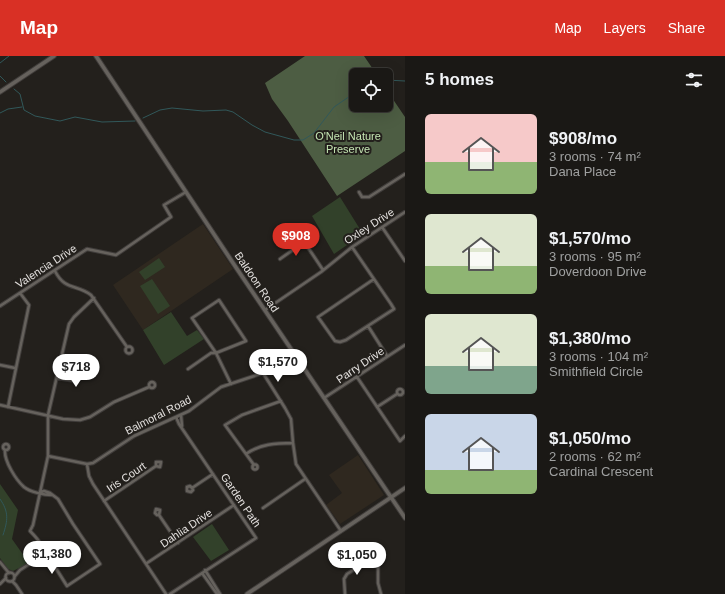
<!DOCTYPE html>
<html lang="en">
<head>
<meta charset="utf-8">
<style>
  body { margin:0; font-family:Arial,sans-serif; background:#23211e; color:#f1f3f6; height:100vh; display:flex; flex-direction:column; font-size:15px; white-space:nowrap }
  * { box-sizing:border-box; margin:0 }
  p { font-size:13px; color:#9fa0a0 }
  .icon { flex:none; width:22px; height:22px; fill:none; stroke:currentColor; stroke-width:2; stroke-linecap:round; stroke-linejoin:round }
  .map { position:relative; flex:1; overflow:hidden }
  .drawer { display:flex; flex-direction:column; background:#1a1815; width:320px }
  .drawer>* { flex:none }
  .tools { position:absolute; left:349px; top:12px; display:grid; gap:8px }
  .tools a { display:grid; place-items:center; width:44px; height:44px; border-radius:6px; background:#1a1815; box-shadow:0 4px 16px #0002,0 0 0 1px #383734; font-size:20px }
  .price { position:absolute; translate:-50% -34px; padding:0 9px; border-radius:14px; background:#fff; color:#222; font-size:13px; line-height:26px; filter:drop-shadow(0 1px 2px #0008) }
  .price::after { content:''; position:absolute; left:50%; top:24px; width:12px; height:9px; margin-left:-6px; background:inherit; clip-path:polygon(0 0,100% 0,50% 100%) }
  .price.current { background:#d93025; color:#fff }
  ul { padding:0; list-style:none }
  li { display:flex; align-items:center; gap:12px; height:100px; padding:0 20px }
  li span { display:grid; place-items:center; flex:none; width:112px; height:80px; border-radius:6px; color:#555 }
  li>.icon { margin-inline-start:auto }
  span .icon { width:48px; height:48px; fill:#fffc; stroke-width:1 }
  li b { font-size:17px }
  h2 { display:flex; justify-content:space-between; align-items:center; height:48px; padding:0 20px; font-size:17px }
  header { display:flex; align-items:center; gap:24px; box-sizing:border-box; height:56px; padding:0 20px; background:#d93025; color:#fff }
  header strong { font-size:19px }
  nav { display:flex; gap:22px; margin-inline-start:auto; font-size:14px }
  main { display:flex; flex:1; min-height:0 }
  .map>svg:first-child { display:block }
  .built { fill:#2f281f }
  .green { fill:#32412a }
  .forest { fill:#4d5d43 }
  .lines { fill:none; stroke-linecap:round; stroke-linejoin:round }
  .stream { stroke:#31585a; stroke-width:1 }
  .street-casing { stroke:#403d3b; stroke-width:4.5 }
  .secondary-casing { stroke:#403d3b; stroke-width:5.5 }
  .street { stroke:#66625d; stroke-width:2.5 }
  .secondary { stroke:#66625d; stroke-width:3.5 }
  .labels { text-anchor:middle; stroke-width:4; stroke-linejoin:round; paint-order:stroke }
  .park-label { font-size:11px; fill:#c5e5b3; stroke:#23201c }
  .street-label { font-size:11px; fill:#e3e0de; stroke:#23201c }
</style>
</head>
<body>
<header>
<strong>Map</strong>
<nav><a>Map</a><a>Layers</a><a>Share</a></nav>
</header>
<main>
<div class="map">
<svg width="405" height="538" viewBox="0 0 405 538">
  <rect width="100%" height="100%" fill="#23201c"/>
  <path class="built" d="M203 168 233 213 143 274 113 229Z
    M358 399 384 439 340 468 326 449 342 437 329 419Z"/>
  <path class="green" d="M340 141 363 178 334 198 312 160Z
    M159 202 165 211 145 224 139 216Z
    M152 223 170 250 158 258 140 230Z
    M171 256 187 280 197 274 204 283 164 309 143 274Z
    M0 428 18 454 12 483 29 507 13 515 8 513 0 502Z
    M212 468 229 494 211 505 193 481Z"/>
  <path class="forest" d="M305 0H364L377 19H356V49H386V33L405 61V95L337 140 288 65 272 43 265 27Z"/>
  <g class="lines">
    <path class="stream" d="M0 7 9 0
      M0 20 6 26
      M386 24 405 25
      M14 33 20 38 24 54 35 60 60 65 75 61 102 66 135 65
      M0 57 8 53 22 51
      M143 62 160 54 172 52 203 55 226 54 233 56 252 69 265 76 294 84H303L314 77 334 51 356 36
      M0 443C9 456 8 464 3 479"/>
    <defs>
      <path id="street" d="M359 136 362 141H369L405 118
        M382 171 405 205
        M295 172 323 214
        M352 191 391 248 394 253 346 284 340 286 335 285 318 261 374 223
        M280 203 304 186
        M55 215C65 235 77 228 91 239L127 291
        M0 250 87 193 116 199 171 161 164 149 186 136
        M265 254 321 216 352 191 405 156
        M368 270 387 300
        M125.5 294a3.5 3.5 0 1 1 7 0a3.5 3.5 0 1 1-7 0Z
        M0 309 15 312
        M90 314a3 3 0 1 1 6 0a3 3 0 1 1-6 0Z
        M188 313 211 297H216L246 285 219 244 192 262 216 297 231 328
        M263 317 285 352 291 363 293 387 296 408 341 475
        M357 321 400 385 405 380
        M57 322 76 325 90 316
        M149 329a3 3 0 1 1 6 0a3 3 0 1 1-6 0Z
        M397 336a3 3 0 1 1 6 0a3 3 0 1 1-6 0Z
        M324 342 405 289
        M0 349 63 363 80 364 90 361 114 346 149 331
        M8 351 29 249 20 237
        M377 351 397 338
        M181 359 182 370
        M3 391a3 3 0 1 1 6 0a3 3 0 1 1-6 0Z
        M5 394C4 405 16 424 24 431 30 436 44 439 52 439
        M246 398C260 388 276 387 293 387
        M48 400 87 408 93 407 134 380 189 355 221 331 263 317 293 295
        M87 408 89 420 93 428 166 538
        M252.5 411a2.5 2.5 0 1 1 5 0a2.5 2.5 0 1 1-5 0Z
        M254 409 225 369 242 359 281 345
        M192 432 193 434 191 436 187 435V431L190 430 192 432 213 418
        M40 436 44 435 50 437 58 443 73 468 100 508 67 530 52 506 50 500 41 490
        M104 445 156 410 160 411 161 406H156V410
        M263 452 305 423
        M159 459 160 454 156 453 155 457 157 459H159L178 487
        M0 506 9 517
        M52 506C45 502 43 496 41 489 39 484 34 479 30 475L33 469 48 400V359L69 268 74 261 94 242
        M147 507 234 449
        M205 514 220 538
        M5.5 521a4.5 4.5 0 1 1 9 0a4.5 4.5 0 1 1-9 0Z
        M202 517 217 538
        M15 520 20 514 45 498
        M12 525 16 529 22 538
        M0 528 6 522
        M170 538 256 482 179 368 176 361
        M345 538 344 523 347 518 375 500 378 503V527L381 538"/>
      <path id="secondary" d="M96 0 233 207 405 462
        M0 36 54 0
        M247 538 405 432"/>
    </defs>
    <use href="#street" class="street-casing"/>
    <use href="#secondary" class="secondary-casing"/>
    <use href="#street" class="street"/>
    <use href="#secondary" class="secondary"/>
  </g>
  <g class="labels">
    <g class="park-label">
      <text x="348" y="84">O'Neil Nature<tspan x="348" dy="13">Preserve</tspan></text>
    </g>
    <g class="street-label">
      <text transform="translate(369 170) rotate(-33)" y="4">Oxley Drive</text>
      <text transform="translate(46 210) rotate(-33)" y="4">Valencia Drive</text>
      <text transform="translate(257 226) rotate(56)" y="4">Baldoon Road</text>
      <text transform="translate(360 309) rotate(-34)" y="4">Parry Drive</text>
      <text transform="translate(158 359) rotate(-27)" y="4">Balmoral Road</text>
      <text transform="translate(126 421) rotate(-34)" y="4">Iris Court</text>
      <text transform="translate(241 444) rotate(56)" y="4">Garden Path</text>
      <text transform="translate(186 472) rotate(-34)" y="4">Dahlia Drive</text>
    </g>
  </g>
</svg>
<div class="tools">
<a><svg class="icon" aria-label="locate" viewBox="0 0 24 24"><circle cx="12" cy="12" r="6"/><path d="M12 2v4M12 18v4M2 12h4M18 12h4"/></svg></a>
</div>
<b class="price current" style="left:296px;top:201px">$908</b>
<b class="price" style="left:278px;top:327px">$1,570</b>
<b class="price" style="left:76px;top:332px">$718</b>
<b class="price" style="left:52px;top:519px">$1,380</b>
<b class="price" style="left:357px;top:520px">$1,050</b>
</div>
<section class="drawer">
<h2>5 homes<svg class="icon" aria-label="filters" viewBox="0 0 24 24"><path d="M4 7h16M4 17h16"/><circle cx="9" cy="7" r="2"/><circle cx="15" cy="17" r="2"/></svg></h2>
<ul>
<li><span style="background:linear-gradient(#f6c9c9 60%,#8fb573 0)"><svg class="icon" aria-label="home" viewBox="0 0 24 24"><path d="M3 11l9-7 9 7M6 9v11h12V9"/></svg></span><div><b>$908/mo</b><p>3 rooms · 74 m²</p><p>Dana Place</p></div></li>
<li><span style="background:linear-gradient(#dfe7d0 65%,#8fb573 0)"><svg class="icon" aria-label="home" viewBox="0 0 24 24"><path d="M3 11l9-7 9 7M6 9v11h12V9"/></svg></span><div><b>$1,570/mo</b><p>3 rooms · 95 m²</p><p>Doverdoon Drive</p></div></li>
<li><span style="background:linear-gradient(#dfe7d0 65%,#7fa58c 0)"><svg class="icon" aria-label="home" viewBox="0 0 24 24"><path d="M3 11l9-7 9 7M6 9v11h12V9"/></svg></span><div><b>$1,380/mo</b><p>3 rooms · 104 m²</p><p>Smithfield Circle</p></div></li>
<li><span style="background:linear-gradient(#c9d6e8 70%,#8fb573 0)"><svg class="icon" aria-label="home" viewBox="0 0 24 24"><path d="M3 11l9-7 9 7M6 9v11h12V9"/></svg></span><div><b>$1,050/mo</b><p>2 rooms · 62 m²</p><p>Cardinal Crescent</p></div></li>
</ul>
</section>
</main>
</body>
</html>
